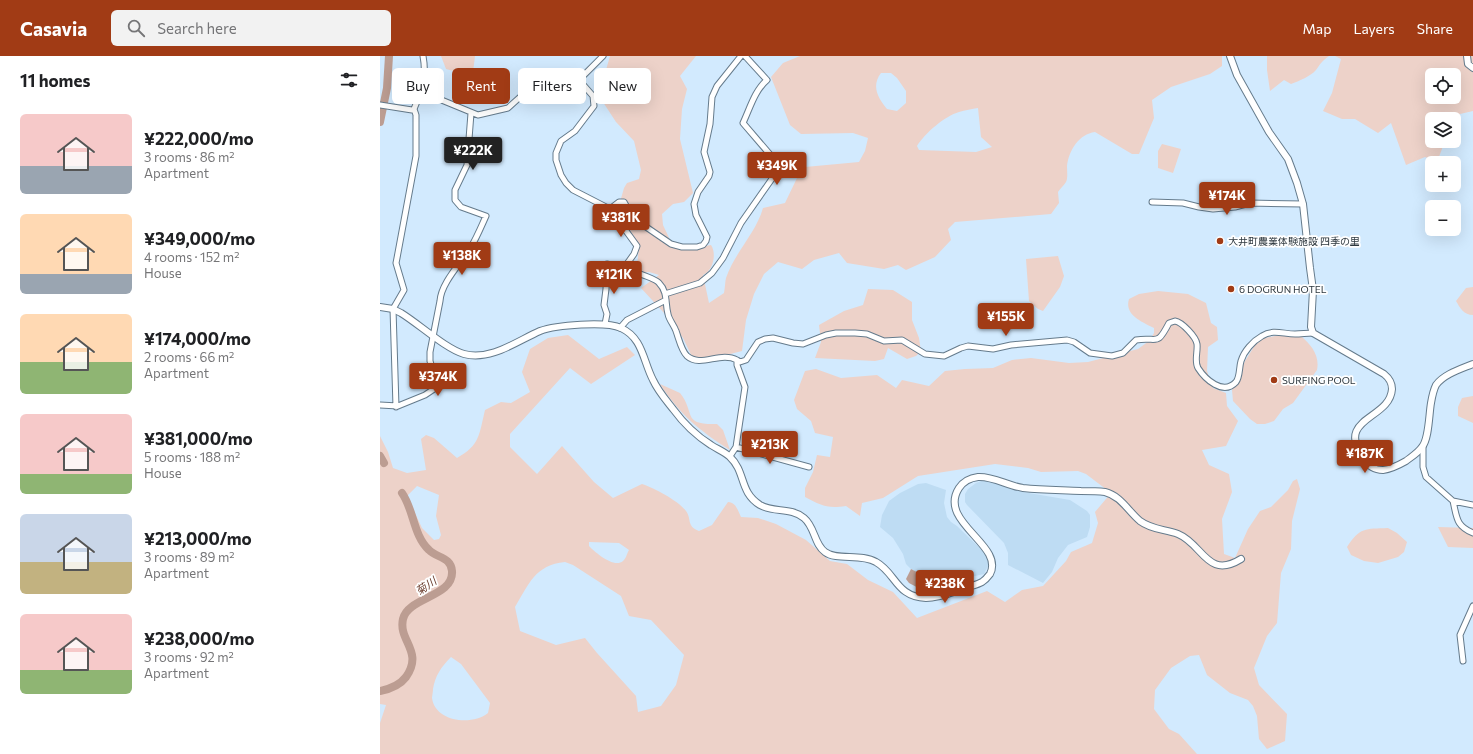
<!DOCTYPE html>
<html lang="en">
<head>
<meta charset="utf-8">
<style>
  body { margin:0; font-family:Commissioner,"Noto Sans JP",sans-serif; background:#f2f2f2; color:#202124; height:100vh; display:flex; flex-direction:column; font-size:15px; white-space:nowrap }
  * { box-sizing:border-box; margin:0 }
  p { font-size:13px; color:#757577 }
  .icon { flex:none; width:22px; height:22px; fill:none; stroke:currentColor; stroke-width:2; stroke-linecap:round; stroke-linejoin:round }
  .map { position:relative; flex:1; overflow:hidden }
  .details { display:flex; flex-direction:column; background:#fff; width:380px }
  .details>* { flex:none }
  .guide { position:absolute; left:12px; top:12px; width:380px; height:36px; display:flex; gap:8px }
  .tools { position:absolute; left:1045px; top:12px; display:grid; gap:8px }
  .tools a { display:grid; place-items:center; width:36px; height:36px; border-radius:6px; background:#fff; box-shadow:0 4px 16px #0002; font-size:20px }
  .price { position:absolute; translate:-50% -34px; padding:0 9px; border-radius:4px; background:#a13b15; color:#fff; font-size:13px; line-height:26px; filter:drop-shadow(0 1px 2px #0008) }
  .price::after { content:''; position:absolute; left:50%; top:24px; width:12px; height:9px; margin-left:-6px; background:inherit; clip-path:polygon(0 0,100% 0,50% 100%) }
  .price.on { background:#222; color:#fff }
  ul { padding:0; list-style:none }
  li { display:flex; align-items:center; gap:12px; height:100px; padding:0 20px }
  li span { display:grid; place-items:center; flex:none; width:112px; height:80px; border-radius:6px; color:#555 }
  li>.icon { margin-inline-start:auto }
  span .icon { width:48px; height:48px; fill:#fffc; stroke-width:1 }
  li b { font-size:17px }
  h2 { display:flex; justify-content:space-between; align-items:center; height:48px; padding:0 20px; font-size:17px }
  .pill { padding:0 14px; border-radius:6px; background:#fff; box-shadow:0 4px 16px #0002; font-size:14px; line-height:36px }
  .pill.on { background:#a13b15; color:#fff }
  header { display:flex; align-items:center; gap:24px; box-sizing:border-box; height:56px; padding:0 20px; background:#a13b15; color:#fff }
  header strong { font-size:19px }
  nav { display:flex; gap:22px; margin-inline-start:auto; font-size:14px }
  .search { width:280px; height:36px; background:#f2f2f2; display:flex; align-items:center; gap:10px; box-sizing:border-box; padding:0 14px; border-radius:6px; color:#757577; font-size:15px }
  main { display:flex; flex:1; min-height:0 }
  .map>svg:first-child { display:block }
  .built { fill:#bedcf3 }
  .green { fill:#edd2c9; fill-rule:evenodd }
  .water { fill:#bc9d92 }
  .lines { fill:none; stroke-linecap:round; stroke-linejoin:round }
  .river { stroke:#bc9d92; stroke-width:8 }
  .minor-casing { stroke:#657b8c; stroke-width:7 }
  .tertiary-casing { stroke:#657b8c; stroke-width:8 }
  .minor { stroke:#fff; stroke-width:5 }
  .tertiary { stroke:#fff; stroke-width:6 }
  .poi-dot { fill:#a13b15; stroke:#fff; stroke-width:1.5 }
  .labels { text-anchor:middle; stroke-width:3.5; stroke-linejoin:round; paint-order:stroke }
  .poi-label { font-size:10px; fill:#2e383f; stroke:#fff; text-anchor:start }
  .water-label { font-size:11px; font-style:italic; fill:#673929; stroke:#fff }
</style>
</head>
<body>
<header>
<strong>Casavia</strong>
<div class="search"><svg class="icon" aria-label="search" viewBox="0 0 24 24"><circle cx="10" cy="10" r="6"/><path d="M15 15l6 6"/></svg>Search here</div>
<nav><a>Map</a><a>Layers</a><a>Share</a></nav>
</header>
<main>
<section class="details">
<h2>11 homes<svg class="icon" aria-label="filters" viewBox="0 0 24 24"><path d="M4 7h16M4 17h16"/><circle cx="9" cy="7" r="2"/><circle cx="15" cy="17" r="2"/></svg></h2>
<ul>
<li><span style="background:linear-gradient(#f6c9c9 65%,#9aa5b1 0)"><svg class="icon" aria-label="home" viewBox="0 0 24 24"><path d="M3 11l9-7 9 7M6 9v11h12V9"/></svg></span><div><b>¥222,000/mo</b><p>3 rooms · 86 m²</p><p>Apartment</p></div></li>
<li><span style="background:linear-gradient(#ffd9b3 75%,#9aa5b1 0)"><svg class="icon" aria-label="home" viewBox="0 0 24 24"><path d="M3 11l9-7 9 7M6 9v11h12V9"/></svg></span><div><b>¥349,000/mo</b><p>4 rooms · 152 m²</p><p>House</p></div></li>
<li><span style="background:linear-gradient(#ffd9b3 60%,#8fb573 0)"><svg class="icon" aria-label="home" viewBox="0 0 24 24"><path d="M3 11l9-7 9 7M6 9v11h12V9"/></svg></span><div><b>¥174,000/mo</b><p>2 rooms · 66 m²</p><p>Apartment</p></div></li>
<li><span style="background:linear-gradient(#f6c9c9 75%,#8fb573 0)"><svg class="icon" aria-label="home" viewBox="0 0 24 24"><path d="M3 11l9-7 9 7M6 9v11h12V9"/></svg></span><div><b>¥381,000/mo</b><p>5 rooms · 188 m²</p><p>House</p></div></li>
<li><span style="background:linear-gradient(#c9d6e8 60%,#c2b280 0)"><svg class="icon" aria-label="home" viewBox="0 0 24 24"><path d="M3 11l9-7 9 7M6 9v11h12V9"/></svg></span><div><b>¥213,000/mo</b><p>3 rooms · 89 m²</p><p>Apartment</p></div></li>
<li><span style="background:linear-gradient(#f6c9c9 70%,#8fb573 0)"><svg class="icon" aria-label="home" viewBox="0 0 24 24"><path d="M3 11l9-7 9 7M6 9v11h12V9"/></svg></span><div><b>¥238,000/mo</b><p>3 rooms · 92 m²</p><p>Apartment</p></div></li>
</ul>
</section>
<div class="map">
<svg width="1093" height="698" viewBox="0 0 1093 698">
  <rect width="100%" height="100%" fill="#d2eafe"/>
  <path class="built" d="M604 424 622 427 643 436 690 444 707 455 710 459V471L707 481 688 489 678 502 672 516 663 527 628 509V497L624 487 587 449 585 446V438L588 433 596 427Z
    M546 427 566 434 564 447 567 461 571 466 577 470 608 500V510L604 518 559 528 531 513 526 508 523 498 513 482 500 471 502 459 509 445 520 437 538 428Z"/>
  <path class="green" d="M61 0H95L93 16 81 17 66 13Z
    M230 0H316L300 20 307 33 302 53 300 83 313 137 304 146 293 148 282 158 283 169 291 186 309 193 331 189C337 198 333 215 323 219L329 247 344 237C345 232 345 226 346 222 355 196 376 177 383 152L405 147 417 122 425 111 479 106 485 95 488 82 473 77 421 78 410 69 391 21 403 7 420 0H842V10L830 18 791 31 772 44 774 62 759 98H752L715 76C699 78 689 94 687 110 687 115 688 122 686 126 684 129 680 133 678 136L679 147 671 158 575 166 568 173 571 184 555 201 526 214 518 209 504 213 467 207 459 197 434 204 422 213 398 206 384 218 374 238 366 264 362 295 315 307 303 282 284 257 261 232 279 219 269 216 263 217 257 210 259 190 238 153 244 132 247 127 259 123 261 114 254 85 236 66 221 43 224 21ZM501 17H511L517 22 526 35V47L517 55 507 53C498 42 491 30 501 17ZM598 52 601 81 612 91 596 96 539 94 537 90C545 77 565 60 579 56 585 54 592 53 598 52Z
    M887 0H949C941 6 941 7 936 14 931 20 919 25 911 28L904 24 890 35 887 14Z
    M955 0H1093V55L1080 58 1074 70V63H1052V85H1065L1057 106 1045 101 1026 109 1011 67 998 77 975 63H962L943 55 952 37 961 3ZM1052 19H1074V41H1052Z
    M782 88 801 93 793 117 778 112V95Z
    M678 200 684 220 680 231 663 255 658 253 649 245 646 203Z
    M1093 231V259C1084 259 1080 252 1076 245L1086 232Z
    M488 233 513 234 532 246V264L539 282 541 295 536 300 527 303 508 292 504 303 495 305 435 302 441 286 439 269 464 255 483 249Z
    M778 235 808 238 826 247 831 267 837 271 838 284 828 291 827 315 833 332 846 337 847 350 858 365 846 390 822 394 829 409 849 418 852 436 842 463 844 498 855 502 868 473 880 455 891 451 908 434 913 425 917 423 920 433 912 465 911 493 901 517 897 567 887 580 874 612 879 629 907 658 905 685 887 693 879 683 877 660 873 650 868 644 850 637 827 619 819 599 810 600 791 612 775 634 774 653 789 673 799 678 817 698H0V667L6 649 0 648V380L8 396 13 412 27 417 46 414 41 383 46 379 54 382 77 402C100 389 99 379 105 354L121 346 131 347 150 336 142 316 150 293 168 282 188 279 219 303 247 291 255 299 211 328 190 312 130 378V391L157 418 182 390 214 426 233 442 262 428C274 432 299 445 306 455 312 463 306 470 319 475L332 469 348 446C356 446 358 455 361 461L378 462 396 468 426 484 450 505 467 508 488 524 513 536 537 562 607 535 625 546 642 534 663 530 686 505 691 496 712 487 718 467 715 456 731 437 706 418 698 415 661 416 648 412 615 408 538 420 503 442 482 447 480 460 466 450C446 453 441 449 425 441V432L433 416 437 399 450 401 453 381 435 377 431 365 417 353 414 344 425 315 436 313 461 322 497 319 516 332 522 324 549 330 565 315 585 313 613 312 632 304 651 302 689 307 708 306 758 293 769 285 774 277V272C762 266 744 259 749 243L759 238ZM37 430 59 439 56 460 61 479 59 483 54 484 42 472 27 440ZM209 486 239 487 249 494C247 497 246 503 243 505 234 513 215 496 209 490ZM185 506 193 509 241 540 249 560 271 564 304 599 296 629 281 650 258 656 256 640 217 597 205 582 176 589 140 575 135 551C149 528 155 509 185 506ZM71 601 81 608 110 647 108 657C92 670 55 666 52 642 52 640 53 636 53 633 55 620 61 611 71 601Z
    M895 280H921C931 289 940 299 937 314L913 347 903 353 894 365 885 368H877L870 363 853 345 852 334 865 305 875 289 884 282Z
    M280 328 300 337C316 357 301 369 337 368L343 374 350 394C320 375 299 358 280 328Z
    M1093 340V367L1078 360V351L1082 342Z
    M1058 471 1093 472V492L1068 491Z
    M1008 472 1017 477 1027 486 1024 496 1018 501 998 507 984 505 971 499 967 491C980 471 985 473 1008 472Z"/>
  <path class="water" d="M531 513 560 528 556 535 546 536 529 527 526 523Z"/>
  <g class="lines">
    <path class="river" d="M0 66 7 32 9 0
      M0 400 4 407
      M0 635C10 633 20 629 26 621 44 595 18 585 23 563 28 541 74 541 72 515 71 501 57 502 49 494 33 479 34 454 22 437"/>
    <defs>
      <path id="minor" d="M199 24 213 40 214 50 195 75 181 85 176 97V104L181 119 186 127 193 134 230 153 239 146H244L253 162 291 188 302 191H317L323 189 326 185 327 181 316 159 314 148 318 136 329 120 330 116 324 96 330 68 332 41 337 30 361 0
        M42 36 98 59 128 52 139 42 154 32 169 29 187 30 199 24 223 0
        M0 49 32 54 34 53C42 34 47 21 43 0
        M772 146 803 147 819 151 833 153 855 151 870 147 923 148
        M230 153 257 190 254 198 244 212
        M285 238 320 227 332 217 343 202 361 167 396 117 397 110 393 102 363 67C370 52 375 34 387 24L365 0
        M225 268 227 258 224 249 226 233 227 208C236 210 274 221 279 227 288 236 285 247 288 258 289 264 294 269 296 275 299 283 301 294 307 300 321 312 340 295 357 304
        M240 272 247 264 286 244
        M0 349 18 350 45 339 54 333 57 329 50 305V296L60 245C61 227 81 207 91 191 97 181 101 171 106 160L81 151 75 144V134L87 109 91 57
        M16 351 13 253 24 234 16 207 17 202 36 100V59L34 53
        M356 391 429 411
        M1043 391V411L1046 421 1073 445 1093 449
        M350 400 356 391 365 331 357 309V304L360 306 366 304 378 286 385 283 393 282 413 287 423 288 446 279 456 277H475L487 278 504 285 522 284 545 298 564 300 581 292 588 290 613 293 631 289 687 284 694 286 710 297 732 300 743 297 756 284C778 280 776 292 789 267L795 265C802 266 816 281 817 288 818 296 814 305 818 312 825 323 843 340 856 326 860 321 859 312 861 305 864 295 873 285 882 280 893 273 903 278 915 278 921 278 927 277 933 277
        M1073 445C1077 462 1076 470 1093 477
        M1083 605 1080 579 1093 550"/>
      <path id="tertiary" d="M850 0 857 19 889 76 908 103 917 127 923 148 930 212 933 234 931 271 933 277 1004 318C1009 322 1012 326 1012 333 1010 364 955 361 983 402 988 410 994 414 1003 414 1011 413 1019 409 1026 405 1031 401 1038 397 1042 391 1049 383 1049 358 1051 347 1052 341 1053 335 1056 329 1064 318 1081 313 1093 308
        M1087 0 1088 8 1093 12
        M0 251 13 253 21 257C39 268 66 293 84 298 111 305 137 285 160 275 176 269 226 265 241 272 263 282 263 305 273 324 278 335 286 344 293 353 304 368 315 379 331 389 337 393 345 396 350 401 366 416 359 436 380 449 394 457 411 451 424 462 435 471 434 488 445 496 457 505 481 497 496 506 516 517 516 541 546 542 559 542 573 536 585 532 590 530 597 529 602 526 605 524 607 522 610 518 625 489 557 466 579 432 583 426 590 422 598 421 613 420 628 430 643 432 663 434 682 434 701 435 709 435 717 435 725 436 741 440 748 455 760 465 772 474 785 473 798 478 823 488 827 524 861 503"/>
    </defs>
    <use href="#minor" class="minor-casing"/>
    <use href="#tertiary" class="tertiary-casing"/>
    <use href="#minor" class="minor"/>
    <use href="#tertiary" class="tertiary"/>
  </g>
  <g class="poi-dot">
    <circle cx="840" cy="185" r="4"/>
    <circle cx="851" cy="233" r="4"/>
    <circle cx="894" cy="324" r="4"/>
  </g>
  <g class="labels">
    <g class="poi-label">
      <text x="848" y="189">大井町農業体験施設 四季の里</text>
      <text x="859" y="237">6 DOGRUN HOTEL</text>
      <text x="902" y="328">SURFING POOL</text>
    </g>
    <g class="water-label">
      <text transform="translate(46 530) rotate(-34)" y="4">菊川</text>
    </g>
  </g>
</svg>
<div class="tools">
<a><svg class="icon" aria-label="locate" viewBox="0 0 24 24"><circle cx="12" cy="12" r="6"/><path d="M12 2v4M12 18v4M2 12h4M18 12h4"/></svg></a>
<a><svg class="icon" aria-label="layers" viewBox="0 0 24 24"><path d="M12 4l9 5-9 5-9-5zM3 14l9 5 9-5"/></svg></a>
<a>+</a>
<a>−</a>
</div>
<b class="price on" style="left:93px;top:115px">¥222K</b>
<b class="price" style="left:397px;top:130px">¥349K</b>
<b class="price" style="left:847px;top:160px">¥174K</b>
<b class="price" style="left:241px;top:182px">¥381K</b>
<b class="price" style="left:82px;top:220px">¥138K</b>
<b class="price" style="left:234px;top:239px">¥121K</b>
<b class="price" style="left:626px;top:281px">¥155K</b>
<b class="price" style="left:58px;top:341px">¥374K</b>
<b class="price" style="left:390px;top:409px">¥213K</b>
<b class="price" style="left:985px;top:418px">¥187K</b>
<b class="price" style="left:565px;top:548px">¥238K</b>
<div class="guide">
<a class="pill">Buy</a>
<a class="pill on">Rent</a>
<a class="pill">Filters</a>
<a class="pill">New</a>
</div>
</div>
</main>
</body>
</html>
